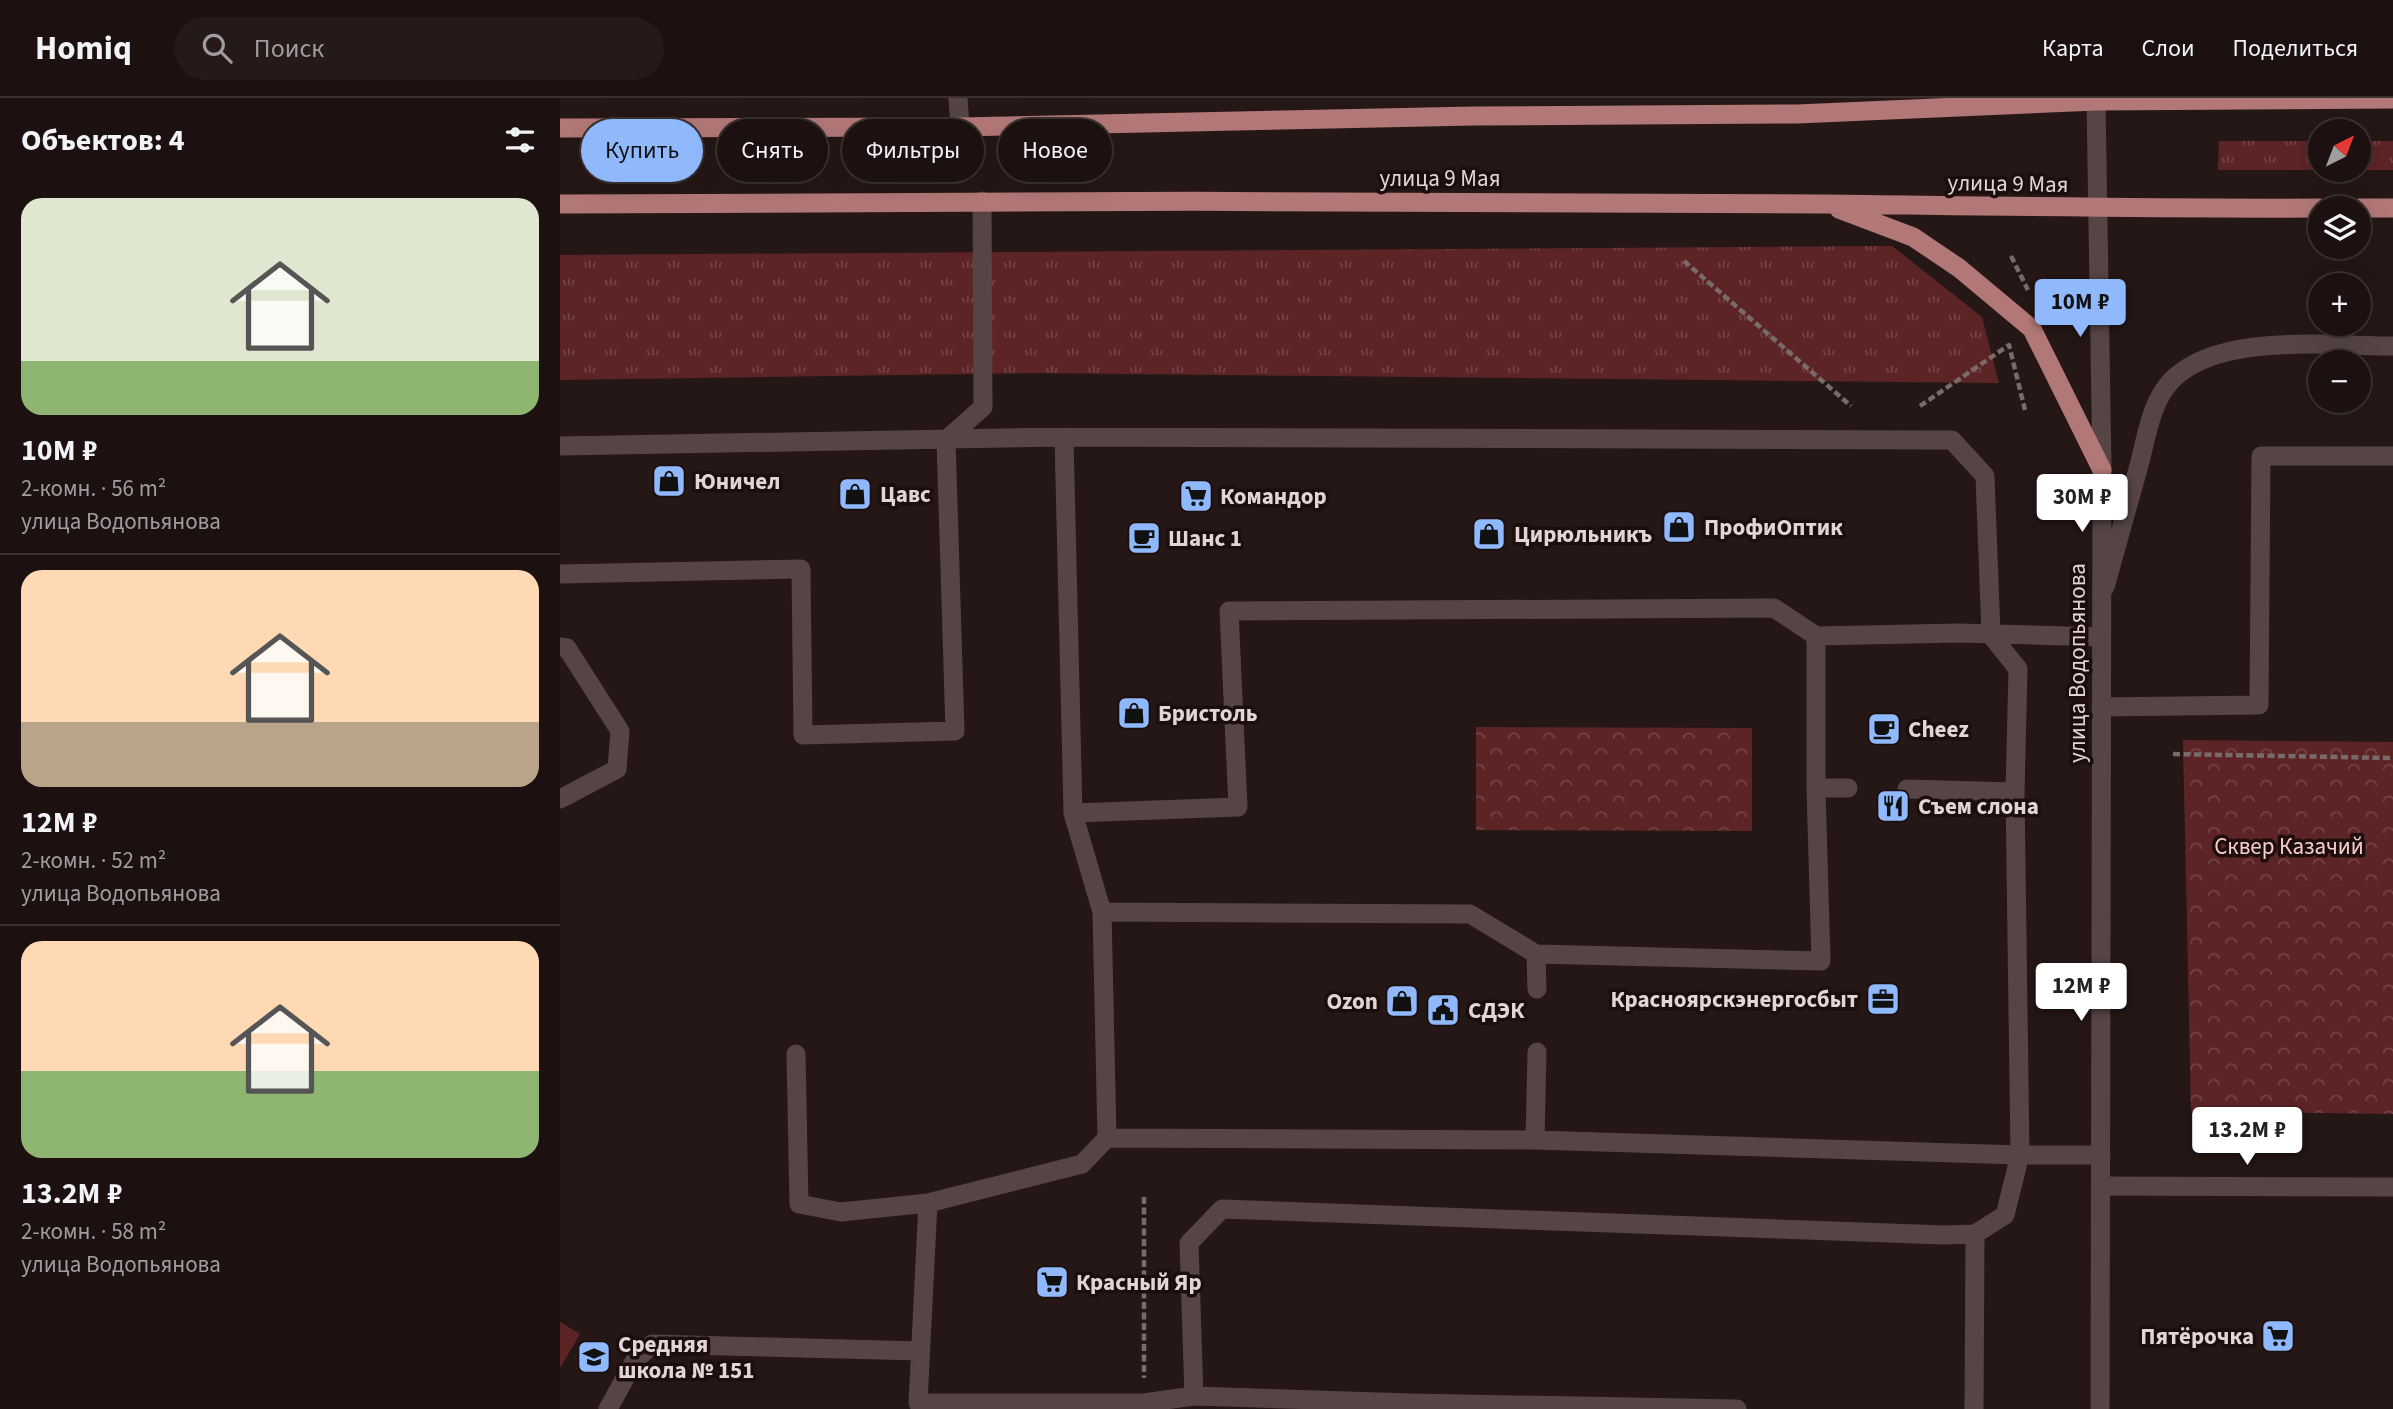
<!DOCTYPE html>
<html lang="ru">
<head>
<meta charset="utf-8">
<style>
  body { margin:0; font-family:"Source Sans 3",sans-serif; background:#251a19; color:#f1f3f6; height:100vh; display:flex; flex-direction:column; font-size:26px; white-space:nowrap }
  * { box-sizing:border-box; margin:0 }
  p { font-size:23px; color:#a09d9f }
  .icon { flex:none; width:38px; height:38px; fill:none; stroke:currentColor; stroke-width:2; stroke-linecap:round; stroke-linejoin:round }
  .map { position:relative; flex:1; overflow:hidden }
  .panel { display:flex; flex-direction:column; background:#1c1110; width:560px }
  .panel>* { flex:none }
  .hud { position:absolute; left:21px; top:21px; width:665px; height:63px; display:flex; gap:14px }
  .needle { width:46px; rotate:42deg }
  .fabs { position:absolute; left:1748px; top:21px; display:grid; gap:14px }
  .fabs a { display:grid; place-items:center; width:63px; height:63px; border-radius:50%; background:#1c1110; box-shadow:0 7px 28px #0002,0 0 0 2px #3a3130; font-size:35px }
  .price { position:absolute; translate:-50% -60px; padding:0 16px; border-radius:7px; background:#fff; color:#222; font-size:23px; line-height:46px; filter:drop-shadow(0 2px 4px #0008) }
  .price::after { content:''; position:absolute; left:50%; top:42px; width:21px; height:16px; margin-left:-10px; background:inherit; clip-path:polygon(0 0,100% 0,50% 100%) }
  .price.active { background:#8fb8fd; color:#111 }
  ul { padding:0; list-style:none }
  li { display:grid; align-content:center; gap:14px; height:371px; padding:0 21px }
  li+li { border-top:2px solid #3a3130 }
  li span { display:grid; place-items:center; height:217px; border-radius:21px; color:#555 }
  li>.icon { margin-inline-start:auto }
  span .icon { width:126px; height:126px; fill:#fffc; stroke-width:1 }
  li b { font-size:30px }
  h2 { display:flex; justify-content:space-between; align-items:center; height:84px; padding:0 21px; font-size:30px }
  .tag { padding:0 24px; border-radius:32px; background:#1c1110; box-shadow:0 7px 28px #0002,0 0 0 2px #3a3130; font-size:24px; line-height:63px }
  .tag.active { background:#8fb8fd; color:#111 }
  header { display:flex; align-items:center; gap:42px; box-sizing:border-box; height:98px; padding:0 35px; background:#1c1110; border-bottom:2px solid #3a3130 }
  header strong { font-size:33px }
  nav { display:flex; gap:38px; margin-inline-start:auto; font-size:24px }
  .search { width:490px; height:63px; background:#251a19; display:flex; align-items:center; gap:18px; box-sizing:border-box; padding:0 24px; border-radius:38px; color:#a09d9f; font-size:26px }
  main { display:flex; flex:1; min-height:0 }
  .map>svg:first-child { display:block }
  .grass { fill:url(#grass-tufts) }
  .park { fill:url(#park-crowns) }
  .garden { fill:#5d2426 }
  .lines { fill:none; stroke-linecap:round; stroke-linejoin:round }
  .path { stroke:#786b6a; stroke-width:4.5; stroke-dasharray:7 3.5; stroke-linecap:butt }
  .service { stroke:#574545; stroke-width:19 }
  .minor { stroke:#574545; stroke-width:19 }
  .tertiary { stroke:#574545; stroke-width:19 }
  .primary { stroke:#b27877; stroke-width:19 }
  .labels { text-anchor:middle; stroke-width:7; stroke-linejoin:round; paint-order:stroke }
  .street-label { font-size:23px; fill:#e1d6d5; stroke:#1c0e0d }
  .poi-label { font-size:23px; font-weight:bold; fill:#e1d6d5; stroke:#1c0e0d; text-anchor:start }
  .park-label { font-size:23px; fill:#f7ccca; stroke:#1c0e0d }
</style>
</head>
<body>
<header>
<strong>Homiq</strong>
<div class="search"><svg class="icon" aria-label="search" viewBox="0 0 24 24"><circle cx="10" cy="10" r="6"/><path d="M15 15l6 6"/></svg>Поиск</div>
<nav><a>Карта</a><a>Слои</a><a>Поделиться</a></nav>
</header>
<main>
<section class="panel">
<h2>Объектов: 4<svg class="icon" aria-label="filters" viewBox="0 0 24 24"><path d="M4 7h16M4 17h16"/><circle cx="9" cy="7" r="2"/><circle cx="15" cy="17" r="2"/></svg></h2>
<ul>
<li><span style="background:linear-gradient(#dfe7d0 75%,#8fb573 0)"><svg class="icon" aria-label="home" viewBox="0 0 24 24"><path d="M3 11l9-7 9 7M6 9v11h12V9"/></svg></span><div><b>10M ₽</b><p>2-комн. · 56 m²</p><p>улица Водопьянова</p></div></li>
<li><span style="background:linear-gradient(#ffd9b3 70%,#b9a48a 0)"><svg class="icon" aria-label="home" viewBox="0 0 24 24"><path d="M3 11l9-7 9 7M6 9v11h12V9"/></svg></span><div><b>12M ₽</b><p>2-комн. · 52 m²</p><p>улица Водопьянова</p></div></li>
<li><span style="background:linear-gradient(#ffd9b3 60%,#8fb573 0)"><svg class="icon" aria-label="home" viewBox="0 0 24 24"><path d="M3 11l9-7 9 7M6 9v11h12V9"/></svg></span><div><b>13.2M ₽</b><p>2-комн. · 58 m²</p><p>улица Водопьянова</p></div></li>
</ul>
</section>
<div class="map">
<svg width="1833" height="1311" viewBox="0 0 1833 1311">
  <defs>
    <pattern id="grass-tufts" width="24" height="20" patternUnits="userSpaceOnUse" patternTransform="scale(1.75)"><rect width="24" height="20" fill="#5d2426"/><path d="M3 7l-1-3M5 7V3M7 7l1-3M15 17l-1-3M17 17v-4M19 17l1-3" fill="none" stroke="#744345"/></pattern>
    <pattern id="park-crowns" width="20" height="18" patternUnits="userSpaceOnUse" patternTransform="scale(1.75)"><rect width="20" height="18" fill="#5d2426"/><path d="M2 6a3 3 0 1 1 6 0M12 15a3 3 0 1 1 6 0" fill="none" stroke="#744345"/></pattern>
  </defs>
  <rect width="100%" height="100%" fill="#251716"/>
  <path class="grass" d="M1659 43H1760V72H1658Z
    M1799 43H1833V72H1799Z
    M1332 148 1422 219 1439 285 472 275 0 282V157Z"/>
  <path class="park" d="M916 629 1192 630V733L916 732Z
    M1623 642 1833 644V1016L1631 1013Z"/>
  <path class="garden" d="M0 1224 20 1236 0 1270Z"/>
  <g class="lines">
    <path class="path" d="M1451 158 1468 192
      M1124 163 1291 308
      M1360 308 1449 247 1465 312
      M1613 656 1833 660
      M584 1099V1280"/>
    <path class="service" d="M398 0 400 29
      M504 339 513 715 542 814 547 1040
      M0 348 504 339 1392 342 1425 378 1431 537 1458 571 1455 694 1460 1057 1445 1117 1415 1136 1384 1137 662 1111 629 1145 634 1298
      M0 476 241 471 243 637 395 633 386 342 423 309 422 103
      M0 549 7 550 60 633 57 671 0 701
      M1541 609 1699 607 1701 358H1833
      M1256 690H1288
      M1347 691 1455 694
      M513 715 678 709 669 513 1214 510 1256 538 1399 535 1541 539
      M542 814 910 816 976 856 1261 863 1256 690V538
      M976 856 977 891
      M236 956 239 1106 281 1114 368 1105
      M975 1042 977 954
      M48 1311 74 1264 92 1246 360 1253
      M1177 1311 850 1305 634 1298 584 1305H358L368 1105 522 1066 547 1040 975 1042 1460 1057H1541
      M1414 1311 1415 1136"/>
    <path class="minor" d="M1545 489C1556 450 1567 410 1578 371 1586 343 1590 304 1612 282 1659 234 1770 248 1833 248
      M1541 1088 1833 1089"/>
    <path class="tertiary" d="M1536 3 1542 372 1540 1311"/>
    <path class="primary" d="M0 30 400 29 913 18 1237 16 1536 3 1833 1
      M0 106C422 103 843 102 1265 106 1430 108 1595 111 1760 110
      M1799 110H1833
      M1279 111 1353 139 1399 170 1472 231 1542 372"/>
  </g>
  <defs>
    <symbol id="shop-square" viewBox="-11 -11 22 22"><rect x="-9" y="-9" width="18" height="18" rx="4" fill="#8fb8fd" stroke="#1c0e0d"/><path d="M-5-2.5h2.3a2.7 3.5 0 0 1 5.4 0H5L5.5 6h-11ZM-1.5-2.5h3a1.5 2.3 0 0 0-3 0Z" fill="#111"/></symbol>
    <symbol id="supermarket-square" viewBox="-11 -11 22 22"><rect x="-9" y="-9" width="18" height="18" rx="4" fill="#8fb8fd" stroke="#1c0e0d"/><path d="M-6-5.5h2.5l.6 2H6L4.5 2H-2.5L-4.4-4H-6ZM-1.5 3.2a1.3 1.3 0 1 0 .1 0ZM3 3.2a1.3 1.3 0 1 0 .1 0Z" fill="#111"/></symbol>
    <symbol id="cafe-square" viewBox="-11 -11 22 22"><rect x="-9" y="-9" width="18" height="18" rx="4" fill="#8fb8fd" stroke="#1c0e0d"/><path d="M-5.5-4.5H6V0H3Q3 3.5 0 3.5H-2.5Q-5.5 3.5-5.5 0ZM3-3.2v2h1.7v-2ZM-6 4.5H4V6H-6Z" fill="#111"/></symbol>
    <symbol id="restaurant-square" viewBox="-11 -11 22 22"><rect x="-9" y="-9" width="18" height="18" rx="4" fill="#8fb8fd" stroke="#1c0e0d"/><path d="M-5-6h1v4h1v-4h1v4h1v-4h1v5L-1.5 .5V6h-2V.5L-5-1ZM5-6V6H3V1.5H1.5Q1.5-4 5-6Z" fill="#111"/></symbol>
    <symbol id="office-square" viewBox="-11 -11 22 22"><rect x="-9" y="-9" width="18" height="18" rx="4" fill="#8fb8fd" stroke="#1c0e0d"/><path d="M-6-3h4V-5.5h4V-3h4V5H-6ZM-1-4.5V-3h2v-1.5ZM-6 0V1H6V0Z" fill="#111"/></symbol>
    <symbol id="civic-square" viewBox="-11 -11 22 22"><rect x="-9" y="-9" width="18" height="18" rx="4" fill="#8fb8fd" stroke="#1c0e0d"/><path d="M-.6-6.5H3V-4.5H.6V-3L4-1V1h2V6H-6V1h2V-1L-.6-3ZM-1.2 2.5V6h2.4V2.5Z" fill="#111"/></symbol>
    <symbol id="school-square" viewBox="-11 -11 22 22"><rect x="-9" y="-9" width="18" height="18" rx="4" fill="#8fb8fd" stroke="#1c0e0d"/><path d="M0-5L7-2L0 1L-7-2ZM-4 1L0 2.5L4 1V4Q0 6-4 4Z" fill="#111"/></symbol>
  </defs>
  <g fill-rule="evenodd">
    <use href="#shop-square" x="90" y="364" width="38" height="38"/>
    <use href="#shop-square" x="276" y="377" width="38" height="38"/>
    <use href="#supermarket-square" x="617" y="379" width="38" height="38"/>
    <use href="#shop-square" x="1100" y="410" width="38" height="38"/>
    <use href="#shop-square" x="910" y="417" width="38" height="38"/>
    <use href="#cafe-square" x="565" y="421" width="38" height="38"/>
    <use href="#shop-square" x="555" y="596" width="38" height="38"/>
    <use href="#cafe-square" x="1305" y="612" width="38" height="38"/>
    <use href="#restaurant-square" x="1314" y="689" width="38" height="38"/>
    <use href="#office-square" x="1304" y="882" width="38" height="38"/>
    <use href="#shop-square" x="823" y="884" width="38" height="38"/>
    <use href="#civic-square" x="864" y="893" width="38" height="38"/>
    <use href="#supermarket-square" x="473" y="1165" width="38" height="38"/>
    <use href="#supermarket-square" x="1699" y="1219" width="38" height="38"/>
    <use href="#school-square" x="15" y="1240" width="38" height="38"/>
  </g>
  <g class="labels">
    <g class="street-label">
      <text x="880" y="88">улица 9 Мая</text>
      <text transform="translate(1448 85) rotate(1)" y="8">улица 9 Мая</text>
      <text transform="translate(1517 565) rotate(-90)" y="8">улица Водопьянова</text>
    </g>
    <g class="poi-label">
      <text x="134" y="391">Юничел</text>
      <text x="320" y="404">Цавс</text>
      <text x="660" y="406">Командор</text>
      <text x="1144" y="437">ПрофиОптик</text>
      <text x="954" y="444">Цирюльникъ</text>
      <text x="608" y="448">Шанс 1</text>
      <text x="598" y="623">Бристоль</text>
      <text x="1348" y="639">Cheez</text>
      <text x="1358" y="716">Съем слона</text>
      <text x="1298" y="909" text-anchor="end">Красноярскэнергосбыт</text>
      <text x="818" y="911" text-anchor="end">Ozon</text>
      <text x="908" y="920">СДЭК</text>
      <text x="516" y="1192">Красный Яр</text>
      <text x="1694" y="1246" text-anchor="end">Пятёрочка</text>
      <text x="58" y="1254">Средняя<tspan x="58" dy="26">школа № 151</tspan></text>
    </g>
    <g class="park-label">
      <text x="1729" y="756">Сквер Казачий</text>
    </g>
  </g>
</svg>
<div class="fabs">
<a><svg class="needle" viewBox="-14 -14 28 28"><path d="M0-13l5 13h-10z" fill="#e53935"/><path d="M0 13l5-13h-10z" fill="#a09d9f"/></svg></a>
<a><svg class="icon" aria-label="layers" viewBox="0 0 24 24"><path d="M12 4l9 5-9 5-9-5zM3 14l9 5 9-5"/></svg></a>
<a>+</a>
<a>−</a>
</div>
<b class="price active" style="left:1520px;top:241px">10M ₽</b>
<b class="price" style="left:1522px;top:436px">30M ₽</b>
<b class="price" style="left:1521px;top:925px">12M ₽</b>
<b class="price" style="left:1687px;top:1069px">13.2M ₽</b>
<div class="hud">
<a class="tag active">Купить</a>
<a class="tag">Снять</a>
<a class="tag">Фильтры</a>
<a class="tag">Новое</a>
</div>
</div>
</main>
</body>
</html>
